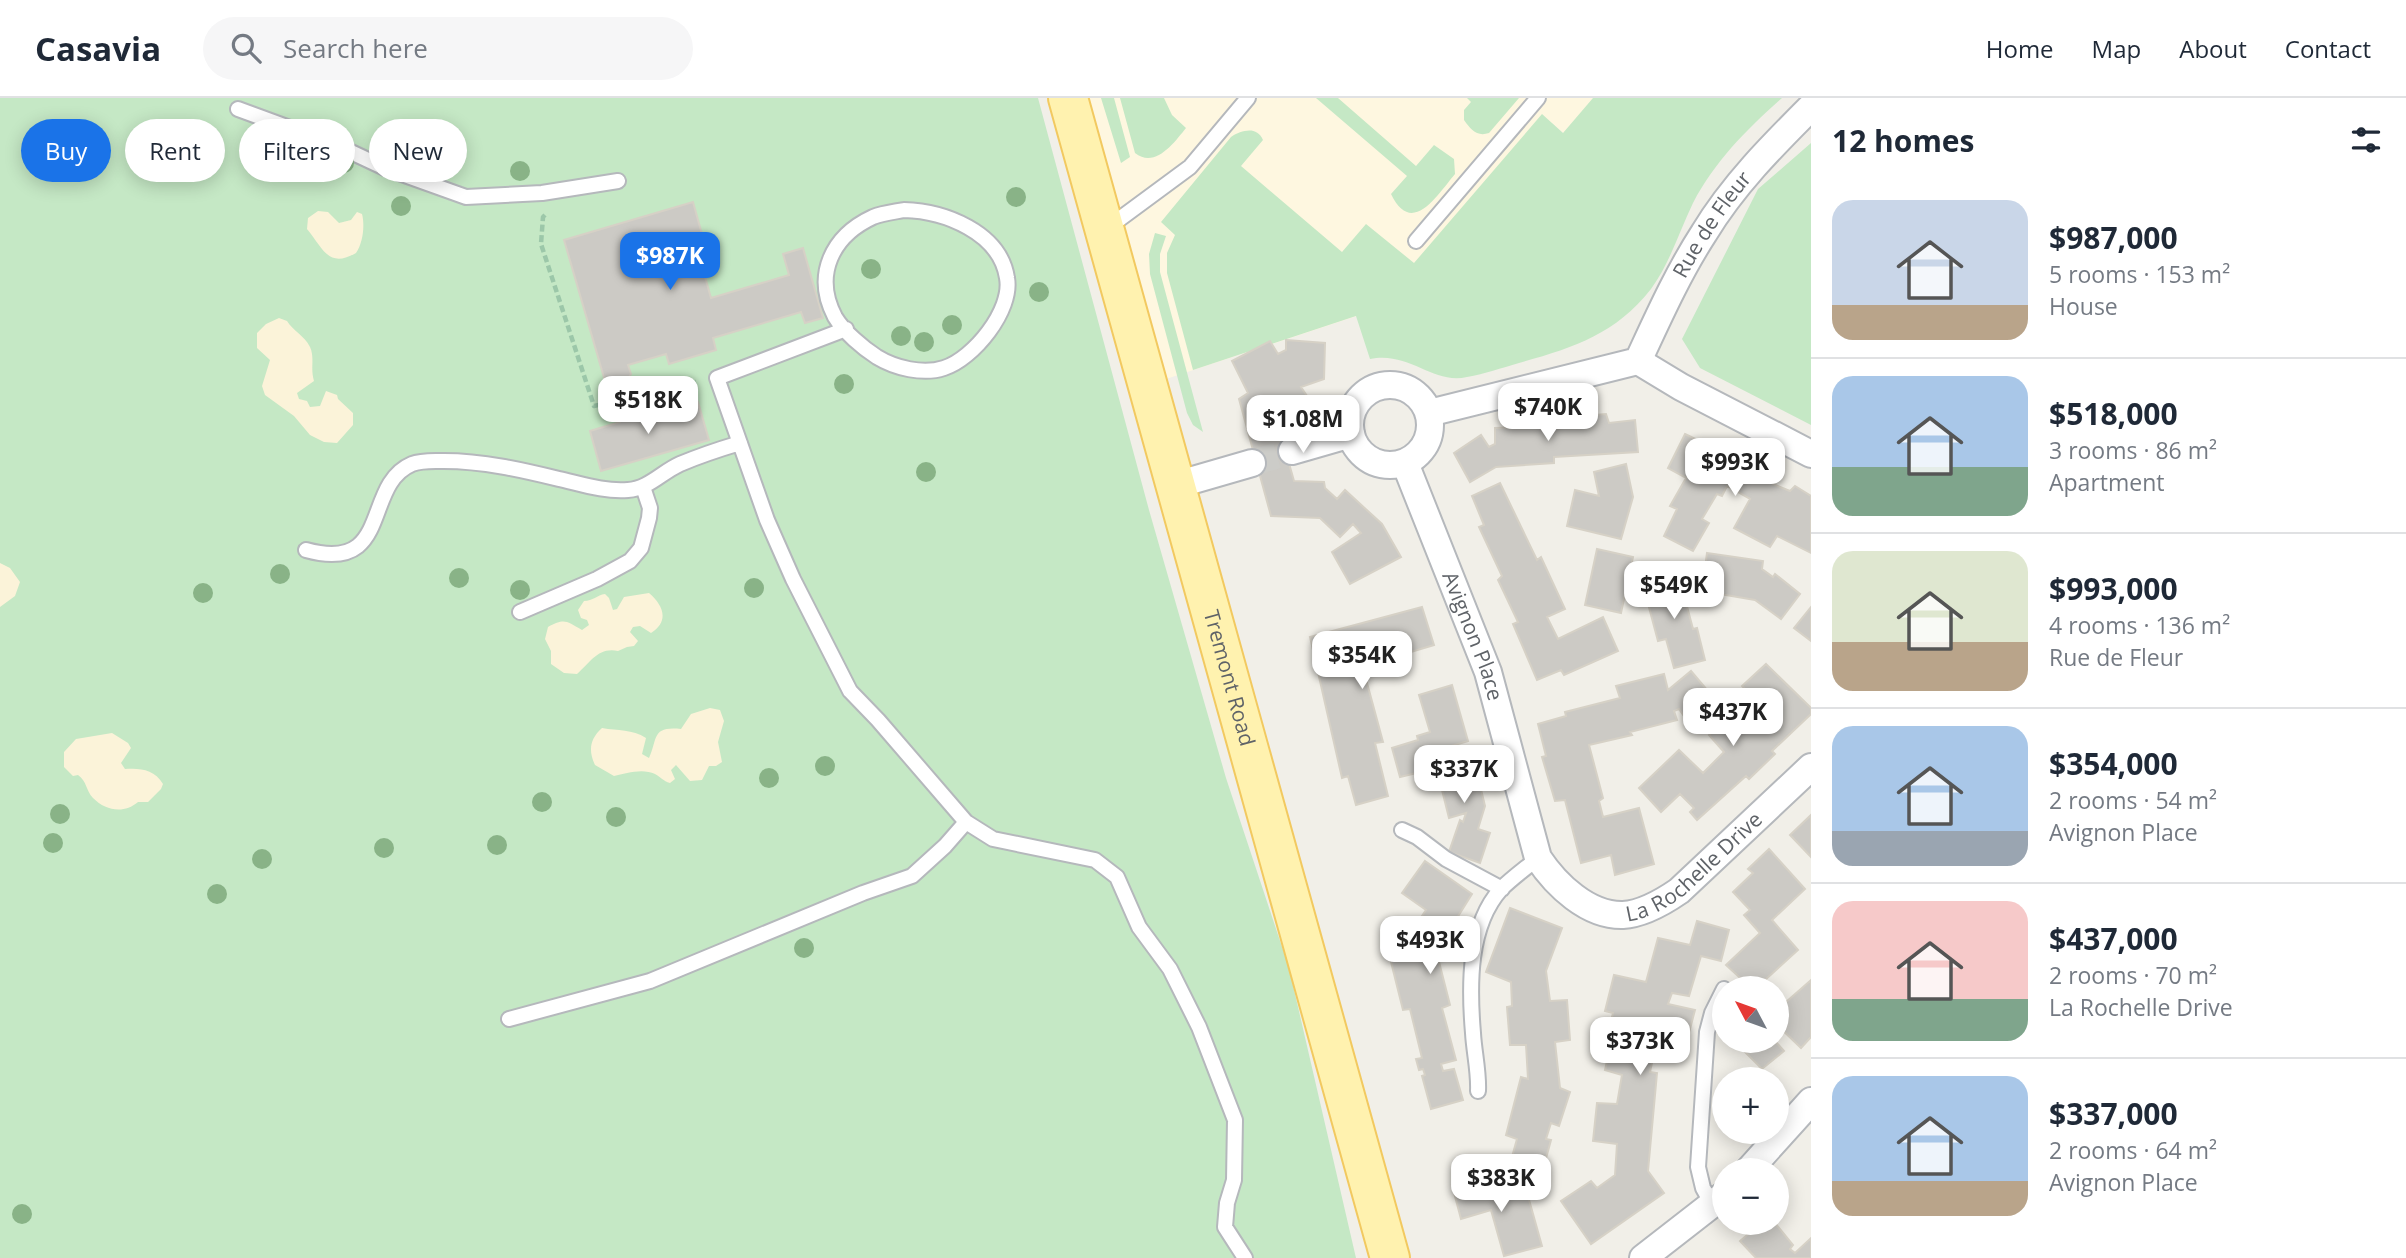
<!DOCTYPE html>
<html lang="en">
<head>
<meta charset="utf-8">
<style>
  body { margin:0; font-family:"Open Sans",sans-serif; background:#f6f6f7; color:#1f2937; height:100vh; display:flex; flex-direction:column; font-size:26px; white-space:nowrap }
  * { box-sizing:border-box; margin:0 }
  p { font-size:23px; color:#747a83 }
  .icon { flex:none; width:38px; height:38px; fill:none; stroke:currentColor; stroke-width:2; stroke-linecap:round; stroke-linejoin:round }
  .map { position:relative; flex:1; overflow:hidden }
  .sheet { display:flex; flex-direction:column; background:#fff; width:595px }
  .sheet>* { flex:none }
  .banner { position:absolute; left:21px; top:21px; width:665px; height:63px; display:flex; gap:14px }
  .needle { width:46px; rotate:311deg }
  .buttons { position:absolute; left:1712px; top:878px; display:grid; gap:14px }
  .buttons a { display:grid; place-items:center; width:77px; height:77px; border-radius:50%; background:#fff; box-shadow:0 4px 18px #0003; font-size:35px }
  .price { position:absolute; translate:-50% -60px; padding:0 16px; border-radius:14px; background:#fff; color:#222; font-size:23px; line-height:46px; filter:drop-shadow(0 2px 4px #0008) }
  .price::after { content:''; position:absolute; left:50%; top:42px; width:21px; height:16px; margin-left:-10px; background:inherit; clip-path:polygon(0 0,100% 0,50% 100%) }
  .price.current { background:#1a73e8; color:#fff }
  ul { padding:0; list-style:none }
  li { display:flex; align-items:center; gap:21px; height:175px; padding:0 21px }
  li+li { border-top:2px solid #e0e1e3 }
  li span { display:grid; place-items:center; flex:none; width:196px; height:140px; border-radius:21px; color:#555 }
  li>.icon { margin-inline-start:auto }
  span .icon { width:84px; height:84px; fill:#fffc; stroke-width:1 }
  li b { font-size:30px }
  h2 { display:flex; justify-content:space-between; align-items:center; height:84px; padding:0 21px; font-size:30px }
  .chip { padding:0 24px; border-radius:32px; background:#fff; box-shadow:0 4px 18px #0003; font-size:24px; line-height:63px }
  .chip.current { background:#1a73e8; color:#fff }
  header { display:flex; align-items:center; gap:42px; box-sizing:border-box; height:98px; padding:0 35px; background:#fff; border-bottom:2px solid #e0e1e3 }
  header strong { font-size:33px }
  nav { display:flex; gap:38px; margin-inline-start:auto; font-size:24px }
  .search { width:490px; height:63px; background:#f6f6f7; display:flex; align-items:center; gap:18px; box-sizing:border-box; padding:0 24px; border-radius:38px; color:#747a83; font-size:26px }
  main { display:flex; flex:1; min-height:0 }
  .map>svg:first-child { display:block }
  .commercial { fill:#fef7e0 }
  .green { fill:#c5e8c5 }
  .sand { fill:#fbf3d9 }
  .building { fill:#cccac5; stroke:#d6d1c6; stroke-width:2 }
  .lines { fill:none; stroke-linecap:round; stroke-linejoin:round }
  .minor-tunnel { stroke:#ccccc8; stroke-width:26; stroke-dasharray:26 13; stroke-linecap:butt }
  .service-casing { stroke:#b5b8bc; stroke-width:18 }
  .minor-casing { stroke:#b5b8bc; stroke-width:30 }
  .primary-casing { stroke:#f2c960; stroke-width:42 }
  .path { stroke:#9cc7a9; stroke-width:4.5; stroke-dasharray:7 3.5; stroke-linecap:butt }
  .service { stroke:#fff; stroke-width:14 }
  .minor { stroke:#fff; stroke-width:26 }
  .primary { stroke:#fff2af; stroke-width:38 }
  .tree { fill:#89b387 }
  .labels { text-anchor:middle; stroke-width:6; stroke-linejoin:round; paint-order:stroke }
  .street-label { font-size:21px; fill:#5f6368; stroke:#fff }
</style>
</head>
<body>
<header>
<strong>Casavia</strong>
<div class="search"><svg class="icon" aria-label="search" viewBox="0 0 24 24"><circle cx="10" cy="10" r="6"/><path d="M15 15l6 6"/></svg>Search here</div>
<nav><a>Home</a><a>Map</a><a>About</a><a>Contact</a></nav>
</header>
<main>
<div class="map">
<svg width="1811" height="1160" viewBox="0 0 1811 1160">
  <rect width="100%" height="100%" fill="#f1efe8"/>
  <path class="commercial" d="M1068 0H1623L1572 43 1552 25 1393 206 1148 287Z"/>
  <path class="green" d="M0 0H1038L1149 412 1226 680 1289 870 1356 1160H0Z
    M1101 0H1114L1130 59 1121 65Z
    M1120 0H1164L1172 17 1186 30C1174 45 1155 71 1135 55Z
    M1316 0H1338L1416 68 1434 47 1454 61 1455 76C1438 96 1412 140 1391 96L1407 78Z
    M1467 0H1519L1489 35C1477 39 1471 32 1464 22V12L1471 4Z
    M1593 0H1782C1747 31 1715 63 1693 105 1679 134 1670 165 1651 191 1615 237 1572 250 1519 265 1501 270 1485 276 1467 279 1433 287 1410 253 1370 261L1356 218 1193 272 1167 175V155L1175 137 1161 124 1231 39C1242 32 1257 28 1263 42L1241 68 1342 154 1366 126 1414 165 1542 16 1563 35Z
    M1811 45V327L1700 270 1682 241 1758 91Z
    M1155 135 1166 138 1160 156V174L1203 334 1193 327 1187 315 1150 176 1149 156Z"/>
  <path class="sand" d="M318 113 328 114 339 125 351 122 357 114 362 116C365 127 363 145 356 155 328 171 323 150 307 131L308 120Z
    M279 220 287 223C293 233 304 237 310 249 315 260 310 270 314 283L297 295 299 301 307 303 310 309 320 308 326 293 337 297 338 301 353 315V327L337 345 324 344 310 337 294 318 265 297 262 288 270 262 257 250V235L266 226Z
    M0 465 10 470 20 484 15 498 0 509Z
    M649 495C663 507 670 523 651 535L640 528 633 529 630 534 638 543 634 548 627 549 618 553C598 549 591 564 577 576L564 575 551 566V553L545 541 548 529C565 520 566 523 582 532L589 527 587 522 581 520 578 512 584 503C593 503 597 497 605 496L609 500 613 512 617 511 624 499Z
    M710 610 720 612 724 623 718 644 722 664 716 668H709L702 682 690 683 676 667 671 672 675 681 670 685C663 683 661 679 655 676 643 670 626 675 614 678L595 667C588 652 590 641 602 630 618 633 632 631 646 640L642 656 649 660C658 641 651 628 681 631L691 616Z
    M112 635 128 645 131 650 121 665 125 671C140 670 154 671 163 686L161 691 148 704H138C124 716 106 713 93 700 86 693 87 683 78 677L73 678 64 669V654L76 641Z"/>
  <path class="building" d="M693 104 705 147 697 150 711 200 789 177 783 156 803 150 823 220 805 225 801 214 713 240 716 252 669 266 666 256 628 267 631 276 624 286 613 288 605 283 564 142Z
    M1286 242 1325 245 1324 281 1301 289 1307 298 1275 316 1294 383 1324 384 1325 390 1337 401 1345 392 1382 426 1401 459 1350 486 1332 454 1361 435 1353 426 1340 439 1320 420 1271 418 1239 301 1248 295 1232 263 1270 243 1278 256 1286 252Z
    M698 304 709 342 601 373 590 333 620 324 622 319 634 314 641 321Z
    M1606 316 1609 325 1635 322 1638 354 1554 359V365L1496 369 1470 384 1454 355 1481 337 1489 349 1495 346V330L1546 328V321Z
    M1685 336 1775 379 1773 386 1790 393 1795 388 1811 398V455L1777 438 1770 449 1734 430 1750 401 1727 388 1722 398 1717 396 1702 421 1709 425 1693 453 1664 438 1677 411 1670 408 1686 380 1668 370Z
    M1626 366 1633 399 1621 441 1567 428 1575 392 1599 398 1594 374Z
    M1500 385 1537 462 1541 459 1565 511 1547 519 1558 541 1603 519 1618 553 1564 577 1561 572 1537 582 1513 526 1518 524 1498 482 1502 478 1479 429 1484 427 1472 398Z
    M1597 451 1633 459 1621 515 1585 507Z
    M1707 455 1763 463 1762 471 1773 479 1775 476 1800 496 1781 521 1755 502 1702 493Z
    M1679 478 1693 531 1697 530 1705 562 1674 570 1666 541 1658 543 1643 487Z
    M1422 509 1434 547 1374 565 1371 557 1357 561 1362 586 1367 585 1383 644 1375 645 1388 698 1356 707 1348 678 1342 680 1310 539Z
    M1811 509V543L1794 530Z
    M1766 566 1811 610V616L1772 653 1775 656 1749 681 1746 678 1697 722 1690 714 1694 710 1680 696 1661 714 1639 690 1679 652 1703 675 1724 654 1709 637 1737 611 1749 623 1764 609 1742 588Z
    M1691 573 1714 600 1686 621 1679 611 1674 613 1677 622 1630 634 1632 637 1589 647 1603 700 1599 703 1603 719 1639 710 1654 766 1615 777 1611 757 1581 765 1565 702 1555 703 1542 659 1546 658 1538 626 1566 618 1565 614 1620 600 1616 588 1664 576 1668 592Z
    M1452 587 1468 643 1425 656 1429 672 1400 679 1392 650 1418 642 1417 638 1430 634 1419 597Z
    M1472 654 1485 708 1478 731 1490 735 1480 765 1449 754 1460 722 1463 724 1466 715 1449 720 1435 664Z
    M1811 717V759L1790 737Z
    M1769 751 1805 791 1772 822 1798 852 1765 882 1774 891H1748L1750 889 1726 867 1760 835 1744 817 1750 812 1733 794 1753 775 1748 771Z
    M1425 763 1472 796 1457 820 1462 824 1438 860 1450 907 1442 910 1456 962 1441 966 1443 973 1454 971 1463 1002 1431 1011 1422 978 1425 977 1423 971 1419 972 1416 961 1422 960 1410 911 1403 912 1385 840 1411 834 1426 812 1402 795Z
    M1510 810 1562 830 1546 873 1550 903 1567 902 1570 942 1555 944 1560 990 1570 994 1559 1028 1551 1025 1546 1041 1551 1042 1542 1075 1510 1066 1517 1041 1506 1037 1521 979 1528 981 1526 947H1510L1507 909 1512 908 1511 884 1486 874Z
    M1697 823 1729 832 1721 863 1701 858 1689 898 1672 895 1668 906 1695 912 1686 946 1657 941 1650 974 1657 975 1648 1073 1664 1095 1591 1146 1561 1103 1591 1083 1597 1090 1615 1077 1617 1046 1593 1043 1597 1005 1617 1006 1622 977 1605 972 1612 940 1607 939 1613 915 1605 913 1614 877 1646 884 1658 840 1690 847Z
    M1811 882V939L1801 950 1776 926V893L1786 904Z
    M1741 943H1775L1784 953 1762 971 1741 950 1745 947Z
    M1486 1078 1492 1100 1526 1091 1542 1148 1504 1158 1491 1112 1461 1121 1452 1087Z
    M1761 1125H1775L1793 1147 1790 1151 1795 1155 1811 1140V1160H1756L1740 1143Z"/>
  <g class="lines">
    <path class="minor-tunnel" d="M1252 365 1292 353"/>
    <defs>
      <path id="service" d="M238 11 336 47 385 70 466 99 542 95 618 83
        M904 112C944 113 1000 134 1007 180 1013 212 973 261 944 270 923 277 895 270 877 259 863 250 844 234 835 219 813 177 832 138 873 119 883 115 894 114 904 112Z
        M1106 131 1190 69 1248 0
        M1416 143 1538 0
        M846 231 717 280 767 422 793 481 850 593 878 622 966 724 993 741 1095 762 1117 779 1139 829 1170 871 1199 929 1235 1022 1234 1082 1227 1105 1225 1129 1245 1160
        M306 452C393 476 362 387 412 366 422 362 433 363 444 363 483 363 522 372 559 381 581 386 605 394 628 392 648 391 662 374 680 366 699 358 720 351 740 345
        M520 514 597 481 630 463 641 450 649 420 650 410 643 389
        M1402 732 1417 739 1446 761 1502 791
        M509 921 650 883 863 795 912 778 945 748 966 724
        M1478 993C1479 974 1474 954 1473 935 1469 888 1468 828 1501 791 1512 780 1526 770 1538 760
        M1712 1106 1703 1090 1698 1069 1707 934 1712 915 1724 891"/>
      <g id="minor">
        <path d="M1638 263 1681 289 1811 356"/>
        <circle cx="1390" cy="327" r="40"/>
        <path id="s1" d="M1429 315 1638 263C1658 220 1678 175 1704 135 1733 87 1772 48 1811 9"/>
        <path d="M1292 353 1351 336"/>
        <path id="s2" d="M1405 365 1488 574 1538 760C1556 787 1588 818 1623 817 1642 816 1663 804 1679 793L1811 669"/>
        <path d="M1176 387 1252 365"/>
        <path d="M1748 1073 1811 1003"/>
        <path d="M1643 1160 1724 1097"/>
      </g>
      <g id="primary">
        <path id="s3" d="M1068 0 1390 1160"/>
      </g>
    </defs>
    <use href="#service" class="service-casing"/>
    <use href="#minor" class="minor-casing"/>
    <use href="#primary" class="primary-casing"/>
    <path class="path" d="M545 117 543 119 541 146 594 308 696 284"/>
    <use href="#service" class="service"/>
    <use href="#minor" class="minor"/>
    <use href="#primary" class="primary"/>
  </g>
  <g class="tree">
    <circle cx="344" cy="65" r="10"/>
    <circle cx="520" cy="73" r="10"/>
    <circle cx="1016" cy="99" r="10"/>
    <circle cx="401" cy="108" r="10"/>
    <circle cx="871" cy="171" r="10"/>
    <circle cx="1039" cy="194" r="10"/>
    <circle cx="952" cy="227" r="10"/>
    <circle cx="901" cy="238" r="10"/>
    <circle cx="924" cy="244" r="10"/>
    <circle cx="844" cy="286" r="10"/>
    <circle cx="926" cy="374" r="10"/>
    <circle cx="280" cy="476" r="10"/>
    <circle cx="459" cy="480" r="10"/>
    <circle cx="754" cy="490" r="10"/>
    <circle cx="520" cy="492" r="10"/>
    <circle cx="203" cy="495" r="10"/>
    <circle cx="825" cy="668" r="10"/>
    <circle cx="769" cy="680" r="10"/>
    <circle cx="542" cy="704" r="10"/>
    <circle cx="60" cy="716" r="10"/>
    <circle cx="616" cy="719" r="10"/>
    <circle cx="53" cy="745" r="10"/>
    <circle cx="497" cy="747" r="10"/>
    <circle cx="384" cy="750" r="10"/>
    <circle cx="262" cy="761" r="10"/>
    <circle cx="217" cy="796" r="10"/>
    <circle cx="804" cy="850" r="10"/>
    <circle cx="22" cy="1116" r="10"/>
  </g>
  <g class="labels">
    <g class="street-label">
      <text dy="7" stroke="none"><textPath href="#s1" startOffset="371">Rue de Fleur</textPath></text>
      <text dy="7" stroke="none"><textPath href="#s2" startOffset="186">Avignon Place</textPath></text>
      <text dy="7" stroke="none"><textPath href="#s3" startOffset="602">Tremont Road</textPath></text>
      <text dy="7" stroke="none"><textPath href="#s2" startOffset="611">La Rochelle Drive</textPath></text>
    </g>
  </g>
</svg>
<div class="buttons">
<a><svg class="needle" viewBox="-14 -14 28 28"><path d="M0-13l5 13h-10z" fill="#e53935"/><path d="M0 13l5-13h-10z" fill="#747a83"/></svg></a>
<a>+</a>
<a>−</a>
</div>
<b class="price current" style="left:670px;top:194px">$987K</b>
<b class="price" style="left:648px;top:338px">$518K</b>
<b class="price" style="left:1548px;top:345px">$740K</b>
<b class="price" style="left:1303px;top:357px">$1.08M</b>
<b class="price" style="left:1735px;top:400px">$993K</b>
<b class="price" style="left:1674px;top:523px">$549K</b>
<b class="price" style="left:1362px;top:593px">$354K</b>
<b class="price" style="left:1733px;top:650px">$437K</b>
<b class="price" style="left:1464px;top:707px">$337K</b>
<b class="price" style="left:1430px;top:878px">$493K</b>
<b class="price" style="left:1640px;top:979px">$373K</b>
<b class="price" style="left:1501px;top:1116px">$383K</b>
<div class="banner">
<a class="chip current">Buy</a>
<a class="chip">Rent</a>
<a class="chip">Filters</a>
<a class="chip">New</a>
</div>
</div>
<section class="sheet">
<h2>12 homes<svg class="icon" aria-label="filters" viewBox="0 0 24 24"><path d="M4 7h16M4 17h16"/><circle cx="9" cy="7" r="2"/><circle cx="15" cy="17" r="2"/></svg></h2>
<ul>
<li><span style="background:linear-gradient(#c9d6e8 75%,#b9a48a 0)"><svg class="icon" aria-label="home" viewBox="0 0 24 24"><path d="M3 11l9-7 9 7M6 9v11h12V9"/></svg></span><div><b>$987,000</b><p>5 rooms · 153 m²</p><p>House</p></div></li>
<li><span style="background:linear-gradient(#a9c7e8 65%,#7fa58c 0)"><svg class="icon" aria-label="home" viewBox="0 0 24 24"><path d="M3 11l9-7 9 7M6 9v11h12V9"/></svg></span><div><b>$518,000</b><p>3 rooms · 86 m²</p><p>Apartment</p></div></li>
<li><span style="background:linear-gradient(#dfe7d0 65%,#b9a48a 0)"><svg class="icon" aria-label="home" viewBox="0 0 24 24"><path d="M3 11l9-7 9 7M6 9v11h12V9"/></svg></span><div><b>$993,000</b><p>4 rooms · 136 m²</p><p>Rue de Fleur</p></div></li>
<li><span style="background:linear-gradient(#a9c7e8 75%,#9aa5b1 0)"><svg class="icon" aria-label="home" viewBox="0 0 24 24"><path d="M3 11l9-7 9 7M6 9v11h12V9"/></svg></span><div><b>$354,000</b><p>2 rooms · 54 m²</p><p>Avignon Place</p></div></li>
<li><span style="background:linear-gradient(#f6c9c9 70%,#7fa58c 0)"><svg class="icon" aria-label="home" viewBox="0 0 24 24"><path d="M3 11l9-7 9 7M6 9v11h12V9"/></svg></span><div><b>$437,000</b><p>2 rooms · 70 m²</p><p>La Rochelle Drive</p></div></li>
<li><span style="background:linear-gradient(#a9c7e8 75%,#b9a48a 0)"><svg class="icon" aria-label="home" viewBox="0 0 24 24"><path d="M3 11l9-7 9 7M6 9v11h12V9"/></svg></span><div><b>$337,000</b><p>2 rooms · 64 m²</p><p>Avignon Place</p></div></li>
</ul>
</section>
</main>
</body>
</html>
